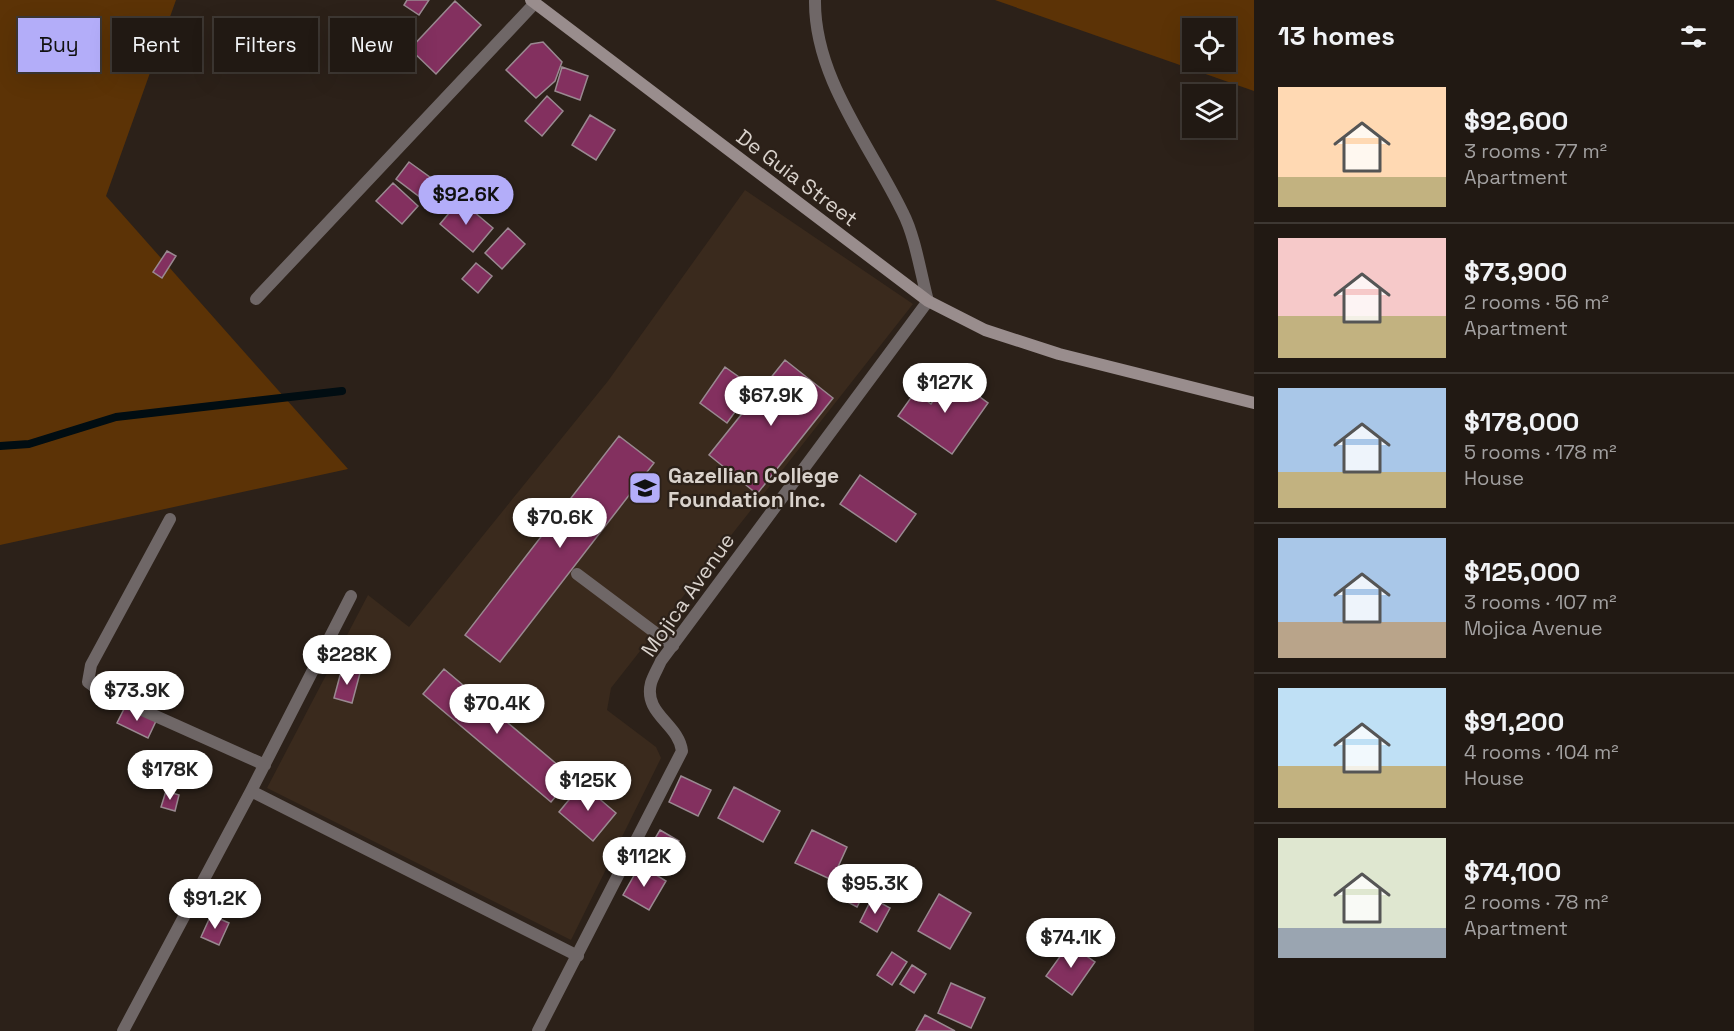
<!DOCTYPE html>
<html lang="en">
<head>
<meta charset="utf-8">
<style>
  body { margin:0; font-family:"Space Grotesk",sans-serif; background:#29221c; color:#f1f3f6; height:100vh; display:flex; flex-direction:column; font-size:22px; white-space:nowrap }
  * { box-sizing:border-box; margin:0 }
  p { font-size:20px; color:#a2a0a0 }
  .icon { flex:none; width:33px; height:33px; fill:none; stroke:currentColor; stroke-width:2; stroke-linecap:round; stroke-linejoin:round }
  .map { position:relative; flex:1; overflow:hidden }
  .details { display:flex; flex-direction:column; background:#211913; width:480px }
  .details>* { flex:none }
  .top-card { position:absolute; left:18px; top:18px; width:570px; height:54px; display:flex; gap:12px }
  .controls { position:absolute; left:1182px; top:18px; display:grid; gap:12px }
  .controls a { display:grid; place-items:center; width:54px; height:54px; border-radius:0px; background:#211913; box-shadow:0 6px 24px #0002,0 0 0 2px #3e3833; font-size:30px }
  .price { position:absolute; translate:-50% -51px; padding:0 14px; border-radius:21px; background:#fff; color:#222; font-size:20px; line-height:39px; filter:drop-shadow(0 2px 3px #0008) }
  .price::after { content:''; position:absolute; left:50%; top:36px; width:18px; height:14px; margin-left:-9px; background:inherit; clip-path:polygon(0 0,100% 0,50% 100%) }
  .price.on { background:#b3adf9; color:#111 }
  ul { padding:0; list-style:none }
  li { display:flex; align-items:center; gap:18px; height:150px; padding:0 24px }
  li+li { border-top:2px solid #3e3833 }
  li span { display:grid; place-items:center; flex:none; width:168px; height:120px; border-radius:0px; color:#555 }
  li>.icon { margin-inline-start:auto }
  span .icon { width:72px; height:72px; fill:#fffc; stroke-width:1 }
  li b { font-size:26px }
  h2 { display:flex; justify-content:space-between; align-items:center; height:72px; padding:0 24px; font-size:26px }
  .pill { padding:0 21px; border-radius:0px; background:#211913; box-shadow:0 6px 24px #0002,0 0 0 2px #3e3833; font-size:21px; line-height:54px }
  .pill.on { background:#b3adf9; color:#111 }
  main { display:flex; flex:1; min-height:0 }
  .map>svg:first-child { display:block }
  .built { fill:#3a2a1d }
  .green { fill:#5c3306; fill-rule:evenodd }
  .lines { fill:none; stroke-linecap:round; stroke-linejoin:round }
  .stream { stroke:#010d12; stroke-width:8 }
  .building { fill:#83305f; stroke:#9a8991; stroke-width:1.5 }
  .lane { stroke:#6f6767; stroke-width:12 }
  .street { stroke:#6f6767; stroke-width:12 }
  .secondary { stroke:#998d8d; stroke-width:12 }
  .labels { text-anchor:middle; stroke-width:4.5; stroke-linejoin:round; paint-order:stroke }
  .street-label { font-size:21px; fill:#d9d2cc; stroke:#2c2119 }
  .poi-label { font-size:21px; font-weight:bold; fill:#d9d2cc; stroke:#2c2119; text-anchor:start }
</style>
</head>
<body>
<main>
<div class="map">
<svg width="1254" height="1031" viewBox="0 0 1254 1031">
  <rect width="100%" height="100%" fill="#2c2119"/>
  <path class="built" d="M745 190 913 304 611 688 607 710 656 747 661 758 571 940 267 788 368 595 409 627 608 381Z"/>
  <path class="green" d="M0 0H176L106 196 348 469 0 545Z
    M995 0H1254V91ZM1192 28H1226V62H1192Z"/>
  <g class="lines">
    <path class="stream" d="M0 446 29 444 116 417 342 391"/>
  </g>
  <path class="building" d="M407 0H429L419 15 404 5Z
    M455 1 481 25 436 74 410 49Z
    M543 42 562 62 555 81 536 98 506 70 531 44Z
    M562 67 588 76 580 100 555 91Z
    M547 96 563 111 542 136 525 121Z
    M590 115 615 130 596 160 572 145Z
    M409 162 438 183 425 201 396 179Z
    M393 183 418 206 402 224 376 201Z
    M460 200 493 228 473 252 440 224Z
    M508 228 525 244 502 269 485 253Z
    M167 251 176 256 162 278 153 272Z
    M476 263 492 276 478 293 462 279Z
    M785 360 833 398 757 494 709 455Z
    M725 367 753 387 727 423 700 403Z
    M951 376 988 403 952 454 898 416 915 392 931 404Z
    M619 436 654 463 500 662 465 635Z
    M860 475 916 514 896 542 840 504Z
    M342 668 360 673 352 703 334 698Z
    M444 669 572 777 551 802 423 694Z
    M125 707 156 721 148 738 117 723Z
    M681 776 711 790 698 816 669 802Z
    M582 784 616 813 593 841 559 812Z
    M734 787 780 811 763 842 718 818Z
    M166 791 179 795 175 811 161 807Z
    M660 830 679 841 662 868 644 857Z
    M812 830 847 847 832 880 795 863Z
    M640 865 666 881 649 910 623 895Z
    M851 868 872 879 857 907 836 896Z
    M939 894 971 913 950 949 918 931Z
    M872 898 890 908 877 932 860 922Z
    M211 915 229 923 219 945 201 937Z
    M1069 944 1095 962 1072 995 1046 976Z
    M892 952 907 962 892 985 877 975Z
    M912 965 926 974 914 993 900 984Z
    M951 983 985 998 971 1028 938 1013Z
    M925 1015 955 1031H916Z"/>
  <g class="lines">
    <path class="lane" d="M577 574 673 646"/>
    <path class="street" d="M256 299 535 3
      M170 519 91 665 88 682 102 692 265 765
      M251 791 578 956
      M123 1031 251 791 351 596
      M538 1031 682 751C679 724 643 714 651 683 653 676 658 668 661 661L928 301C921 275 915 236 903 213 871 146 814 78 815 0"/>
    <path class="secondary" d="M531 0 928 301 985 330 1059 354 1254 403"/>
  </g>
  <defs>
    <symbol id="university-square" viewBox="-11 -11 22 22"><rect x="-9" y="-9" width="18" height="18" rx="4" fill="#b3adf9" stroke="#2c2119"/><path d="M0-5L7-2L0 1L-7-2ZM-4 1L0 2.5L4 1V4Q0 6-4 4Z" fill="#111"/></symbol>
  </defs>
  <g fill-rule="evenodd">
    <use href="#university-square" x="626" y="469" width="38" height="38"/>
  </g>
  <g class="labels">
    <g class="street-label">
      <text transform="translate(797 178) rotate(37)" y="7">De Guia Street</text>
      <text transform="translate(688 595) rotate(-55)" y="7">Mojica Avenue</text>
    </g>
    <g class="poi-label">
      <text x="668" y="483">Gazellian College<tspan x="668" dy="24">Foundation Inc.</tspan></text>
    </g>
  </g>
</svg>
<div class="controls">
<a><svg class="icon" aria-label="locate" viewBox="0 0 24 24"><circle cx="12" cy="12" r="6"/><path d="M12 2v4M12 18v4M2 12h4M18 12h4"/></svg></a>
<a><svg class="icon" aria-label="layers" viewBox="0 0 24 24"><path d="M12 4l9 5-9 5-9-5zM3 14l9 5 9-5"/></svg></a>
</div>
<b class="price on" style="left:466px;top:226px">$92.6K</b>
<b class="price" style="left:945px;top:414px">$127K</b>
<b class="price" style="left:771px;top:427px">$67.9K</b>
<b class="price" style="left:560px;top:549px">$70.6K</b>
<b class="price" style="left:347px;top:686px">$228K</b>
<b class="price" style="left:137px;top:722px">$73.9K</b>
<b class="price" style="left:497px;top:735px">$70.4K</b>
<b class="price" style="left:170px;top:801px">$178K</b>
<b class="price" style="left:588px;top:812px">$125K</b>
<b class="price" style="left:644px;top:888px">$112K</b>
<b class="price" style="left:875px;top:915px">$95.3K</b>
<b class="price" style="left:215px;top:930px">$91.2K</b>
<b class="price" style="left:1071px;top:969px">$74.1K</b>
<div class="top-card">
<a class="pill on">Buy</a>
<a class="pill">Rent</a>
<a class="pill">Filters</a>
<a class="pill">New</a>
</div>
</div>
<section class="details">
<h2>13 homes<svg class="icon" aria-label="filters" viewBox="0 0 24 24"><path d="M4 7h16M4 17h16"/><circle cx="9" cy="7" r="2"/><circle cx="15" cy="17" r="2"/></svg></h2>
<ul>
<li><span style="background:linear-gradient(#ffd9b3 75%,#c2b280 0)"><svg class="icon" aria-label="home" viewBox="0 0 24 24"><path d="M3 11l9-7 9 7M6 9v11h12V9"/></svg></span><div><b>$92,600</b><p>3 rooms · 77 m²</p><p>Apartment</p></div></li>
<li><span style="background:linear-gradient(#f6c9c9 65%,#c2b280 0)"><svg class="icon" aria-label="home" viewBox="0 0 24 24"><path d="M3 11l9-7 9 7M6 9v11h12V9"/></svg></span><div><b>$73,900</b><p>2 rooms · 56 m²</p><p>Apartment</p></div></li>
<li><span style="background:linear-gradient(#a9c7e8 70%,#c2b280 0)"><svg class="icon" aria-label="home" viewBox="0 0 24 24"><path d="M3 11l9-7 9 7M6 9v11h12V9"/></svg></span><div><b>$178,000</b><p>5 rooms · 178 m²</p><p>House</p></div></li>
<li><span style="background:linear-gradient(#a9c7e8 70%,#b9a48a 0)"><svg class="icon" aria-label="home" viewBox="0 0 24 24"><path d="M3 11l9-7 9 7M6 9v11h12V9"/></svg></span><div><b>$125,000</b><p>3 rooms · 107 m²</p><p>Mojica Avenue</p></div></li>
<li><span style="background:linear-gradient(#bfe0f5 65%,#c2b280 0)"><svg class="icon" aria-label="home" viewBox="0 0 24 24"><path d="M3 11l9-7 9 7M6 9v11h12V9"/></svg></span><div><b>$91,200</b><p>4 rooms · 104 m²</p><p>House</p></div></li>
<li><span style="background:linear-gradient(#dfe7d0 75%,#9aa5b1 0)"><svg class="icon" aria-label="home" viewBox="0 0 24 24"><path d="M3 11l9-7 9 7M6 9v11h12V9"/></svg></span><div><b>$74,100</b><p>2 rooms · 78 m²</p><p>Apartment</p></div></li>
</ul>
</section>
</main>
</body>
</html>
